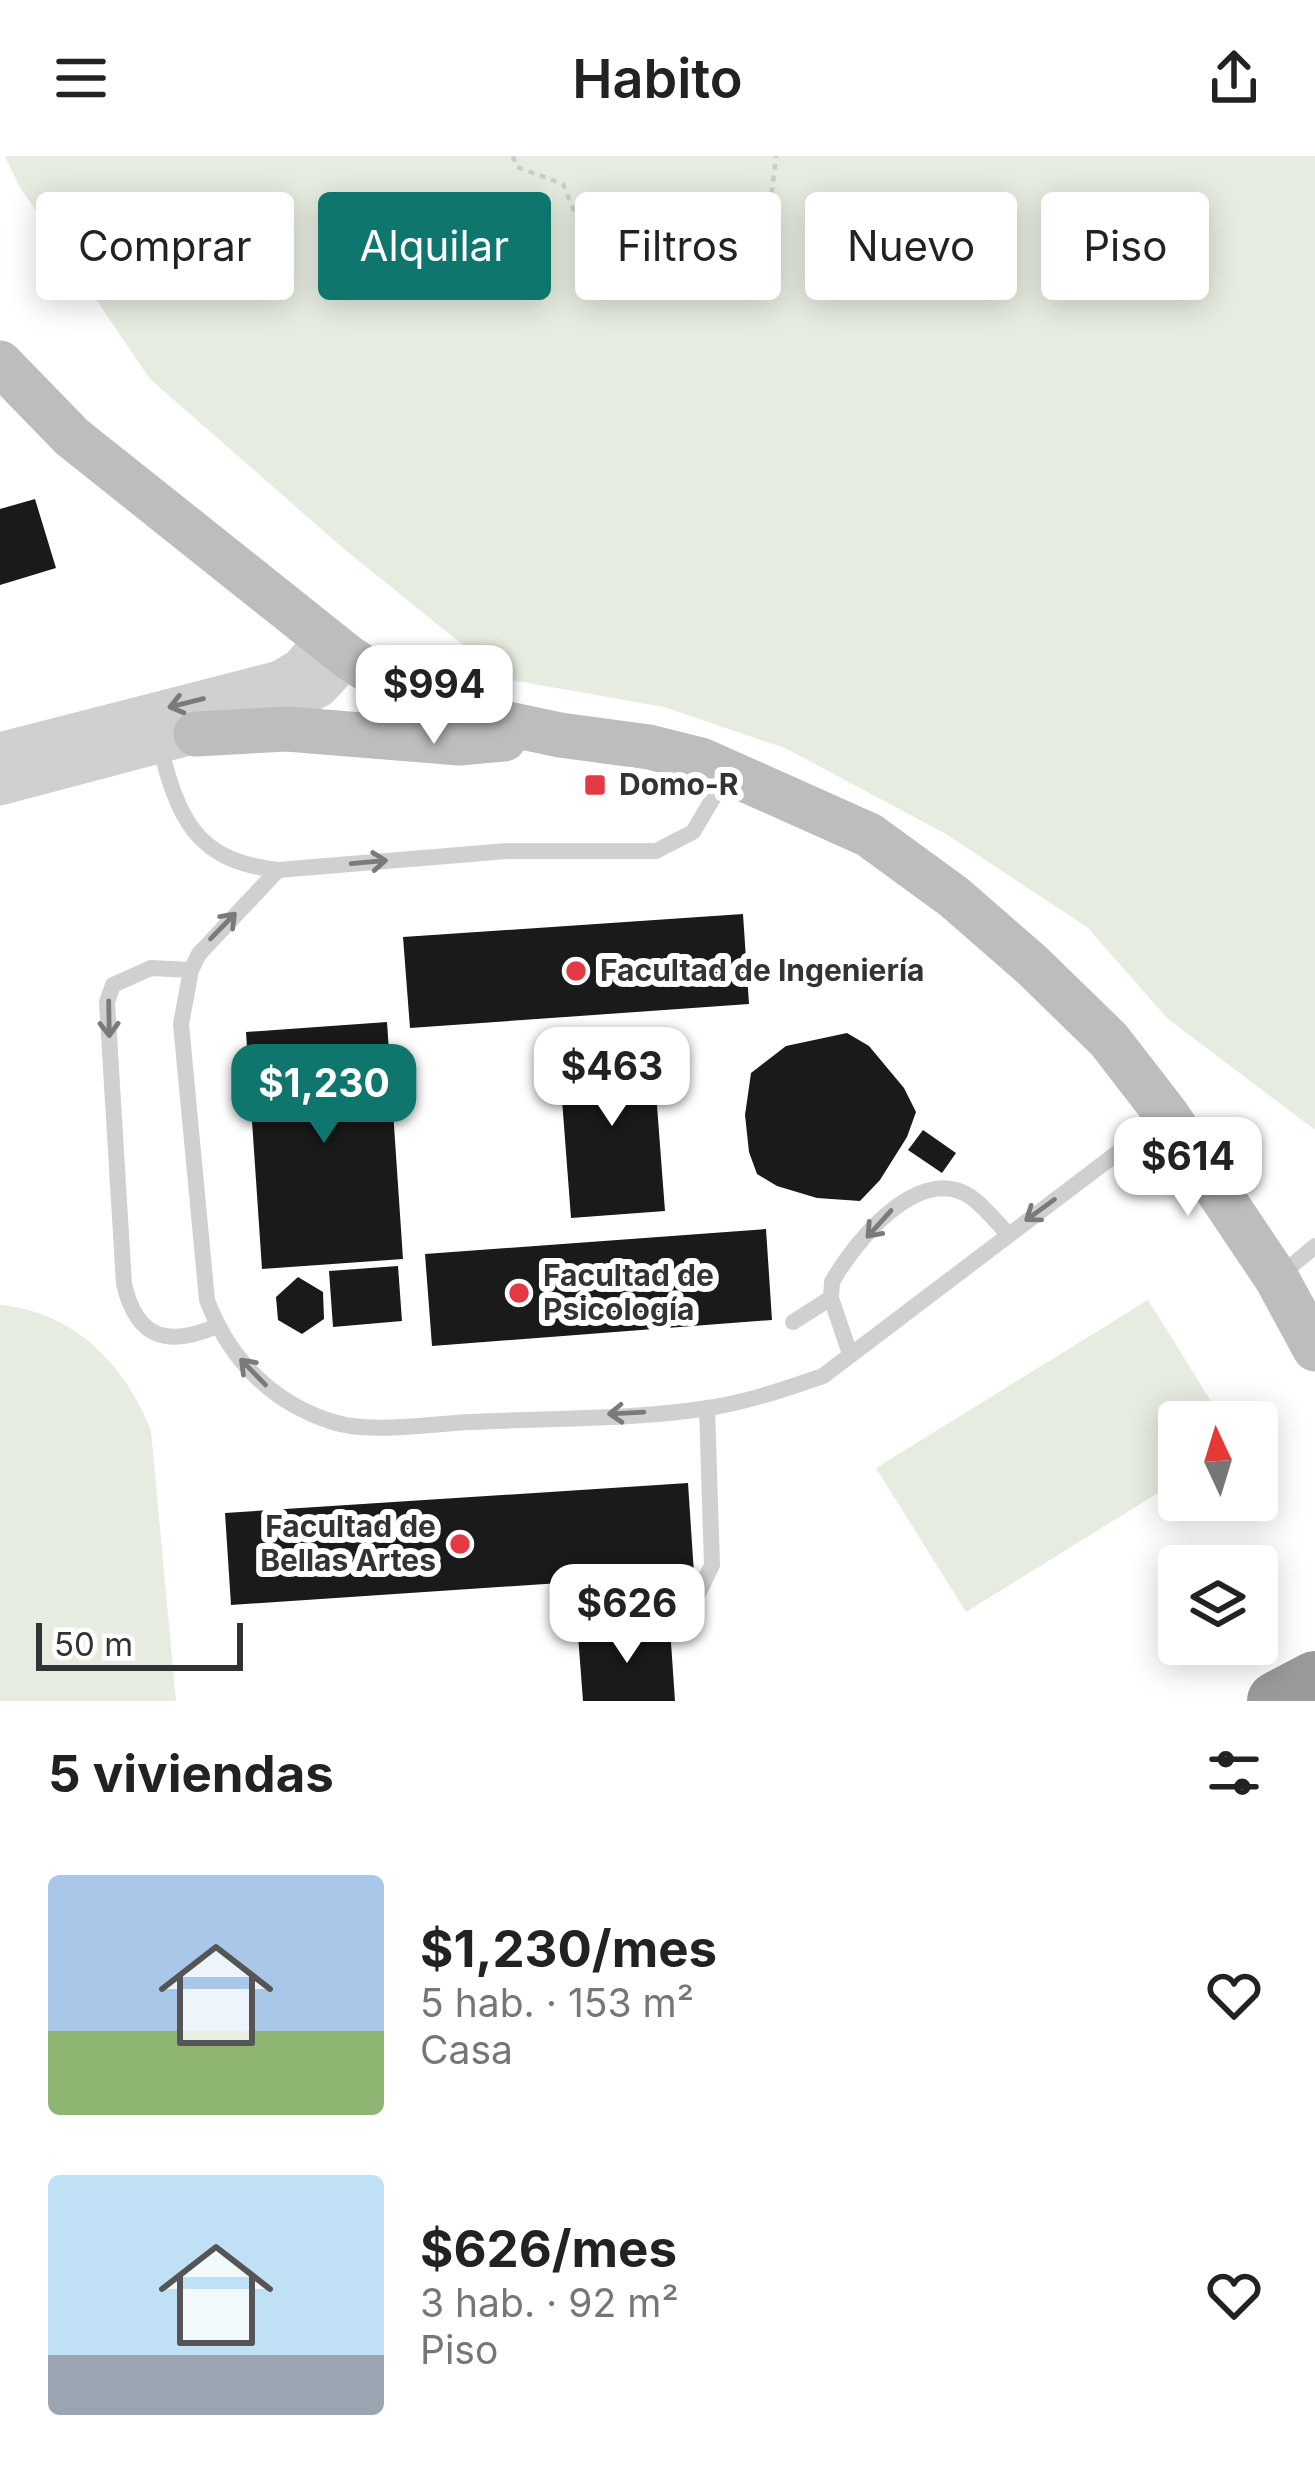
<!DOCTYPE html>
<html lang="es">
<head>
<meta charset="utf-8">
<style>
  body { margin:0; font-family:Inter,sans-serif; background:#f2f2f2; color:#222; height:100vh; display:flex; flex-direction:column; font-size:45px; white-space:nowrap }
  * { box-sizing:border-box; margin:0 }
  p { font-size:39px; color:#767676 }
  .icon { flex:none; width:66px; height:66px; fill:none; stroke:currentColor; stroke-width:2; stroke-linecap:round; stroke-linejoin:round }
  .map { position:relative; height:1545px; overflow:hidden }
  .drawer { display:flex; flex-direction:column; background:#fff; flex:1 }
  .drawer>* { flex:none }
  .top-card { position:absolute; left:36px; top:36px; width:1245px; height:108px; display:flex; gap:24px }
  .needle { width:78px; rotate:356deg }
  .fabs { position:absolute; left:1158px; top:1245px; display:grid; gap:24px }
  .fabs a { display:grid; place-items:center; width:120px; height:120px; border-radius:12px; background:#fff; box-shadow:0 6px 30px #0003; font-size:60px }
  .scale { position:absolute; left:36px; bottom:30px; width:207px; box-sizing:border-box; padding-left:12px; border:6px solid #333; border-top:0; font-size:33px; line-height:42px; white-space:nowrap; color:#333; -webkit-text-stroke:9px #fff; paint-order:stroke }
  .price { position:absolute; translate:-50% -102px; padding:0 27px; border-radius:24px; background:#fff; color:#222; font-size:39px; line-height:78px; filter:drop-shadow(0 3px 6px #0008) }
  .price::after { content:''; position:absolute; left:50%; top:72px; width:36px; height:27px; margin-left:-18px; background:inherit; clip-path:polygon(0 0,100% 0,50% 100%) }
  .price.current { background:#0f766e; color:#fff }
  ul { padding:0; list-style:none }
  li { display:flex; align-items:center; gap:36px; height:300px; padding:0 48px }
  li span { display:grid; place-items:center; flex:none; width:336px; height:240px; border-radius:12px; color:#555 }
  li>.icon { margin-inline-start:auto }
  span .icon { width:144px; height:144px; fill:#fffc; stroke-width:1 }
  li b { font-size:51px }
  h2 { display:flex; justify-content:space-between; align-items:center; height:144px; padding:0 48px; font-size:51px }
  .chip { padding:0 42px; border-radius:12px; background:#fff; box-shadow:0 6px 30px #0003; font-size:42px; line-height:108px }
  .chip.current { background:#0f766e; color:#fff }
  header { display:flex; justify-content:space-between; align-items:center; height:156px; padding:0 48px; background:#fff; font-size:54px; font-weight:600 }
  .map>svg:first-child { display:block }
  .green { fill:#e6ecdf }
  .building { fill:#1a1a1a }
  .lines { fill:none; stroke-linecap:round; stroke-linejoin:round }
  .path { stroke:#cdcdcd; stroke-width:4.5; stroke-dasharray:6 6; stroke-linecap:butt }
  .service { stroke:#d0d0d0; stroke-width:16 }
  .tertiary { stroke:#d0d0d0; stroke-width:39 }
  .secondary { stroke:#bdbdbd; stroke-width:45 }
  .motorway { stroke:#9a9a9a; stroke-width:60 }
  .oneway { stroke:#7a7a7a }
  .poi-dot { fill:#e63946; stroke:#fff; stroke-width:4.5 }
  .labels { text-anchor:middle; stroke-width:12; stroke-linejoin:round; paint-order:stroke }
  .poi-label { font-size:30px; font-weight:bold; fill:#333; stroke:#fff; text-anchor:start }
</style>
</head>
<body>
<header><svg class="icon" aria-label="menu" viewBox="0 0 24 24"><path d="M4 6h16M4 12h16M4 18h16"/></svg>Habito<svg class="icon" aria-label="share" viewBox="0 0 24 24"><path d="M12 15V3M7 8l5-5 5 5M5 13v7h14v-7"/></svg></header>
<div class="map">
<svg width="1315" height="1545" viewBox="0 0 1315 1545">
  <rect width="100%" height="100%" fill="#fff"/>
  <path class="green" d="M5 0H1315V974L1167 862 1087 771 946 678 785 592 664 551 505 523 343 392 150 223 19 30Z
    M1148 1144 1224 1266H1179V1324L966 1456 876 1312Z
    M0 1149C73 1155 126 1209 151 1275L176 1545H0Z"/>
  <path class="building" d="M35 343 56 412 0 429V353Z
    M743 758 749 848 410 872 403 781Z
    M387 866 403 1103 262 1113 246 876Z
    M847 877 869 890 904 932 916 956 907 981 880 1024 860 1045 817 1042 777 1030 757 1018 749 996 745 959 751 917 786 890Z
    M652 884 665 1055 571 1062 558 891Z
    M923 974 956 997 942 1017 908 994Z
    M766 1073 772 1164 432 1190 425 1098Z
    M398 1110 402 1165 333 1171 329 1115Z
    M298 1121 323 1136 324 1163 302 1178 278 1164 276 1141Z
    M688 1327 694 1418 231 1449 225 1357Z
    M670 1472 675 1545H583L578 1479Z"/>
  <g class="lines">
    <path class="path" d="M513 0 517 11 563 28 599 117 691 130 772 35 776 0"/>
    <path class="service" d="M159 587C178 661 194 705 278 714L507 695H656L693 676 728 617
      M278 714 199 798 191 814 181 868 207 1144C229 1203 272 1247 333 1266 370 1278 431 1268 470 1266 548 1262 632 1264 708 1252 748 1246 785 1233 823 1220L1166 960
      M191 814 151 812 113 829 107 846 124 1128C137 1184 169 1191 217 1170
      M1277 1122 1315 1090
      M793 1166 831 1142
      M850 1198 831 1142 832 1126C854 1087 915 1011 966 1038 981 1046 995 1065 1008 1078
      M680 1475 712 1409 707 1252"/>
    <path class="tertiary" d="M0 596 280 524 300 512 325 483
      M0 630 196 578 291 546 319 532 348 501"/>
    <path class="secondary" d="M0 207 72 281 348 501 400 535 465 559 560 579 649 591 701 604 869 679 954 741 1032 809 1109 884 1167 959 1277 1123 1315 1193
      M196 578 287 573 459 587 504 583"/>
    <path class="motorway" d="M1277 1545 1315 1525"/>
  </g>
  <defs><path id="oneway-shaft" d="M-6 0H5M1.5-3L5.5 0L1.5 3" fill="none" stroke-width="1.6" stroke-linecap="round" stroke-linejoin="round" transform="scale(3)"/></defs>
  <g class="oneway">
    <use href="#oneway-shaft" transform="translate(186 547) rotate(166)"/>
    <use href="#oneway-shaft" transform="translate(369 706) rotate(-5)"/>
    <use href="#oneway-shaft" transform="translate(223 770) rotate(-46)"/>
    <use href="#oneway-shaft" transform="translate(109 863) rotate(89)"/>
    <use href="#oneway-shaft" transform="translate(1040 1054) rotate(144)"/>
    <use href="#oneway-shaft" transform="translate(879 1068) rotate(132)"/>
    <use href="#oneway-shaft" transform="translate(253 1216) rotate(-134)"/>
    <use href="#oneway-shaft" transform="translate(626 1257) rotate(177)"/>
  </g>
  <g class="poi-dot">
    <rect x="583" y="617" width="24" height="24" rx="6"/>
    <circle cx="576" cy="815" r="12"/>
    <circle cx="519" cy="1137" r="12"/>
    <circle cx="460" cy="1388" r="12"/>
  </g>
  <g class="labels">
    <g class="poi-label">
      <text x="619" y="639">Domo-R</text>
      <text x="600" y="825">Facultad de Ingeniería</text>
      <text x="543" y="1130">Facultad de<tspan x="543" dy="34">Psicología</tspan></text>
      <text x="436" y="1381" text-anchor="end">Facultad de<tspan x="436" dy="34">Bellas Artes</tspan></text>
    </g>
  </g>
</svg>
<div class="fabs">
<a><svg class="needle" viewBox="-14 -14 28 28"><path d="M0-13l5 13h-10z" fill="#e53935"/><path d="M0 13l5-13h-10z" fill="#767676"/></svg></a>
<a><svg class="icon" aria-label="layers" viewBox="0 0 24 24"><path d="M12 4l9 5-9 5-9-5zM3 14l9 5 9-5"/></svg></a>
</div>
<div class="scale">50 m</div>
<b class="price" style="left:434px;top:591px">$994</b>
<b class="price" style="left:612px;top:973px">$463</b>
<b class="price current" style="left:324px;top:990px">$1,230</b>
<b class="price" style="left:1188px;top:1063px">$614</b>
<b class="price" style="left:627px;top:1510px">$626</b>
<div class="top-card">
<a class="chip">Comprar</a>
<a class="chip current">Alquilar</a>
<a class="chip">Filtros</a>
<a class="chip">Nuevo</a>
<a class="chip">Piso</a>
</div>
</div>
<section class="drawer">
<h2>5 viviendas<svg class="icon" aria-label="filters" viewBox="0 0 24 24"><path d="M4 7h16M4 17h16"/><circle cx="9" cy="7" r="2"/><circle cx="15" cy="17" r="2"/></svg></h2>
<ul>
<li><span style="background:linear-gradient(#a9c7e8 65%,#8fb573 0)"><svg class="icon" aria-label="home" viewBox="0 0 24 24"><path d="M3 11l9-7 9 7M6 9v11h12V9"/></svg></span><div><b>$1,230/mes</b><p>5 hab. · 153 m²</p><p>Casa</p></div><svg class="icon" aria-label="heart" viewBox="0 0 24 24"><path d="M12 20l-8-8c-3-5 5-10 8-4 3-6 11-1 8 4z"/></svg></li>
<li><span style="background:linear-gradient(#bfe0f5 75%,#9aa5b1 0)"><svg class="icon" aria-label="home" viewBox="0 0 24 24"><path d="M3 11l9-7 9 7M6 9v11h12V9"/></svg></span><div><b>$626/mes</b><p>3 hab. · 92 m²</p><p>Piso</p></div><svg class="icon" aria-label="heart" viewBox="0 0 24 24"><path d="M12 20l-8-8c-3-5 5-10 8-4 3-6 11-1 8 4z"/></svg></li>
</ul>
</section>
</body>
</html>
